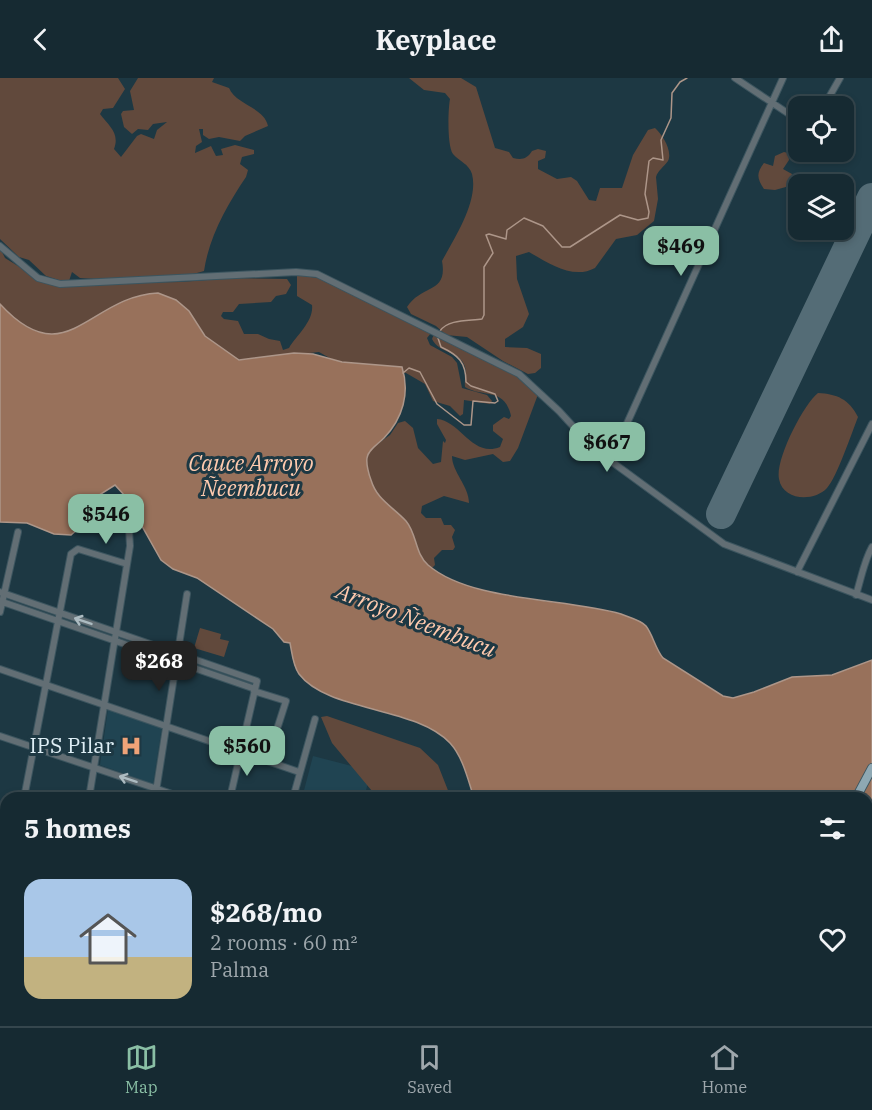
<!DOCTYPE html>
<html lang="en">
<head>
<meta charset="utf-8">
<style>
  body { margin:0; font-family:"IBM Plex Serif",serif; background:#23363e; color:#f1f3f6; height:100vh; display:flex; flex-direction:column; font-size:22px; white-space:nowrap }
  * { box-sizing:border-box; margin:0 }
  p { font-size:20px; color:#9ea7ac }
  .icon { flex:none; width:33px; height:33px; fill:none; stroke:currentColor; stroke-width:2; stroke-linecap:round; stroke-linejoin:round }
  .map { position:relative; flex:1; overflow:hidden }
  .panel { position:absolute; left:0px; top:714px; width:873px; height:234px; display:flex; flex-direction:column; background:#162a32; border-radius:18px 18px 0 0; box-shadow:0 3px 9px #0003,0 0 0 2px #35464d }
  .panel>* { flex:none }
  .buttons { position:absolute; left:788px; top:18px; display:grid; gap:12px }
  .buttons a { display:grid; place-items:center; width:66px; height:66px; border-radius:12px; background:#162a32; box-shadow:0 3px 9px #0003,0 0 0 2px #35464d; font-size:30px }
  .price { position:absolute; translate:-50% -51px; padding:0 14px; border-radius:12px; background:#8abfa5; color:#111; font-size:20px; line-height:39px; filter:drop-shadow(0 2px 3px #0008) }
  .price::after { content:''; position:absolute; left:50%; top:36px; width:18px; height:14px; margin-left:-9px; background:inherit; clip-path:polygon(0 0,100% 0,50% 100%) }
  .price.current { background:#222; color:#fff }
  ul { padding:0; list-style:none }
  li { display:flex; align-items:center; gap:18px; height:150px; padding:0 24px }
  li+li { border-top:2px solid #35464d }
  li span { display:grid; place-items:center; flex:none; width:168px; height:120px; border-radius:18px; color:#555 }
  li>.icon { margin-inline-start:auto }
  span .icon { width:72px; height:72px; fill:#fffc; stroke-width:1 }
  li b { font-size:26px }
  h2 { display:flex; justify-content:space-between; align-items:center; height:72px; padding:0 24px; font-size:26px }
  header { display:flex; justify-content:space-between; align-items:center; height:78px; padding:0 24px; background:#162a32; font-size:27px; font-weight:700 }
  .menu { display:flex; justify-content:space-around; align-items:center; height:84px; border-top:2px solid #35464d; background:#162a32; font-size:16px; color:#9ea7ac }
  .menu a { display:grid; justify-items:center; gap:3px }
  .menu .current { color:#8abfa5 }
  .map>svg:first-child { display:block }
  .built { fill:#204452 }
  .green { fill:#61493c }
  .water { fill:#98715b; stroke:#ad9689; stroke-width:1.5 }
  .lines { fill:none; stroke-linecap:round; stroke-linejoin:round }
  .stream { stroke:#ad9689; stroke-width:1.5 }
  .runway { stroke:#546c76; stroke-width:30 }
  .minor-casing { stroke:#3c555f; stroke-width:8 }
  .major-casing { stroke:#3c555f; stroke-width:10 }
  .minor { stroke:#626e74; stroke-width:6 }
  .major { stroke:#8ea8b3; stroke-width:8 }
  .oneway { stroke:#acbbc1 }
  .labels { text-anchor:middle; stroke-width:6; stroke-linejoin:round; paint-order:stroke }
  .poi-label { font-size:21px; fill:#deeef5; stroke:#1d3843; text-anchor:end }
  .water-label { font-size:22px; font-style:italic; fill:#ffcaae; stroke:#1d3843 }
</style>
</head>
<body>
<header><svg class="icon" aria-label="back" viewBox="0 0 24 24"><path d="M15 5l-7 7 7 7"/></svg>Keyplace<svg class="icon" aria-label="share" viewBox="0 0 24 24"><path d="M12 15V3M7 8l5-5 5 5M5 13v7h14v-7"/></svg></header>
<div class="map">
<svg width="872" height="948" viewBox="0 0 872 948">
  <rect width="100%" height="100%" fill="#1d3843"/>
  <path class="built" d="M108 631 162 649 153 706 100 687Z
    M313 678 371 693 364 720H302Z"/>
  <path class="green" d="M0 0H118L125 11 113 30 103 31 100 36C109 48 120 55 114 71L121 79 137 58 141 56 154 61 157 52 167 44 153 46 148 52 138 51 132 56 124 49 121 36 123 33 134 32 130 13 138 0H214L212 4 229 10C236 27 264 29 268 48L245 58 240 63 219 59 209 61 203 57V51H199L202 64 196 68 195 75 211 68 216 78 223 77 221 71 235 67 254 72V76L242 79 240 86 248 92 246 99C227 127 209 159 204 193L190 197 98 201 80 200 72 194 69 203 65 204 46 198 29 182 19 179 0 161Z
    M409 0H461L476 9 495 70 509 74 513 80C522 82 527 81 532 73L538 71 546 73 545 80 538 83V91L557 101 571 99 577 103 589 122 596 123 600 110H622L633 77 648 52 655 50C662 56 673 73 668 83 664 89 658 92 656 99L658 121 654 143 637 157 616 161 595 190C573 202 548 185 529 174L516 178 517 201 529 236 523 249 505 261V269L527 270 541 276V290L535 295 528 296 503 283 467 259 446 257 436 248 411 236 407 229C422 206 448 216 442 183 454 161 479 123 472 96 469 86 459 83 453 76 447 68 448 31 450 21L445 15 424 12Z
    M784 74 788 75 789 82 783 91 792 96 793 107 775 112 764 111C757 101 756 95 764 85L773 88 775 78Z
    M0 170 5 180 47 206 180 204 234 200 287 201 291 207 286 216 276 218 271 224 239 226 233 234H223L221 238 224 241 238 243 244 256H258L269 261 280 263 283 272 289 270C297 257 314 243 312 227L297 218V197L318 200 431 255 427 260 430 267 452 279 457 285 462 310 487 317 492 323 490 326 464 322 463 336 460 338 450 328 433 323 425 306 406 295 335 283 319 274 244 282 233 280 119 227 105 233 59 268 0 235Z
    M434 256 528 302 540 311 518 370 510 383 503 384 493 376 465 382 452 378C452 394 469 408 469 425L444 418 422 428 421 435 426 440H441L444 447H451L455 452 452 459 455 469 453 472H442L434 480 435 487 430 492 364 401V376L390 357 398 345 405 343 413 350 418 370 433 386 441 384 443 363 445 365 446 362 437 346V341C461 343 472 380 500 369L503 361 493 353V347L504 339 509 341 511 338C505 309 483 320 465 309 464 302 467 296 465 289 460 272 439 276 432 261Z
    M818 315C837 316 849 321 858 339 852 354 837 399 827 410 814 424 783 423 779 401 775 382 803 327 818 315Z
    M200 550 221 556 220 561 229 563 224 579 194 570Z
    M327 638 420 670 438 687 451 720H372V713L332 665 321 639Z"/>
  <path class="water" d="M158 215 176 222 189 233 205 258 239 282 294 275 313 276 342 284 402 289C410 315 403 340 384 360 378 366 368 372 367 380 366 386 369 397 371 402 377 422 392 428 406 443 417 456 415 476 428 487 471 524 566 520 621 536 628 539 641 542 646 548 653 557 655 570 663 580L723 618 733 620 754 614 792 599 832 597 872 582V738L867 732V720L812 717 799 720H474C468 702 463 679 450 665 415 628 328 634 299 596 293 588 292 575 290 565L284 564 273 551 197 500 173 491 161 482 125 418 115 407 96 419 87 443 71 457 54 456 27 445 0 444V226C66 298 89 218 158 215Z"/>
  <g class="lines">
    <path class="stream" d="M440 253C448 241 469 243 482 241L484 237V189L493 175 486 157 489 156 506 161 507 152 524 140 543 148 562 169H570L620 137 638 142 648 140 649 134 645 116 649 83 653 80 663 82 661 62 671 40 672 15 680 4 687 0
      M403 295 409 290 420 294 437 326 464 347H471L473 323 495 325 498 323 495 316 471 308 466 304C466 284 458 277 441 269L437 257"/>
    <path class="runway" d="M721 436 872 120"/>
    <defs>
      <path id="minor" d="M735 0 798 42
        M824 28 840 0
        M0 168 38 200 60 206 296 194 317 196 519 296 559 333 593 370 724 466 872 522
        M610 383 783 0
        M797 494 872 346
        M0 514 257 603 230 720
        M856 517C861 501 864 483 872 469
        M0 523 255 611
        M0 534 18 454
        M0 591 299 694
        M254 613 286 623 278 648
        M0 658 184 720
        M24 720 71 476 78 471 127 486
        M89 720 130 468 129 451
        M155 720 187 516
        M293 720 315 641
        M867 806 872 808
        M0 842 6 811
        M0 865 6 866
        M867 887 872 889
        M0 932 6 934
        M28 942 45 948
        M830 942 847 948
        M239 943 253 948
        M50 948 52 942
        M120 948 121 942
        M177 948 179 942
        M311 948 312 942
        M375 948 377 942
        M559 948 561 942
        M563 948 565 942
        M666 948 668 942
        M870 948 872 943"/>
      <path id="major" d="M856 720 872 690
        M0 729 6 731
        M0 795 6 797
        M442 942 459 948
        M605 942 622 948
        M234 948 235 942
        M241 948 242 942
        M772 948 774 942"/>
    </defs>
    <use href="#minor" class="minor-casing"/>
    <use href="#major" class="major-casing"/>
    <use href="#minor" class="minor"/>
    <use href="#major" class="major"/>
  </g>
  <defs><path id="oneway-shaft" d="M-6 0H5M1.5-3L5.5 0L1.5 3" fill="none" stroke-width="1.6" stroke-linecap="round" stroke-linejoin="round" transform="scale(1.5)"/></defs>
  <g class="oneway">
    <use href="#oneway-shaft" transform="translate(83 543) rotate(-161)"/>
    <use href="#oneway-shaft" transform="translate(128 701) rotate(-162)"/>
  </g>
  <defs>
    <symbol id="hospital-bare" viewBox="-9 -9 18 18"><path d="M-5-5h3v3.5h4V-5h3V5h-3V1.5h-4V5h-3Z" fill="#efa378" stroke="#1d3843" stroke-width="2.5" paint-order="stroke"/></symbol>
  </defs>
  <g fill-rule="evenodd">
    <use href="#hospital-bare" x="116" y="653" width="30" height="30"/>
  </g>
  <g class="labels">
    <g class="poi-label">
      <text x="114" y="675">IPS Pilar</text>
    </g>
    <g class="water-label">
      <text x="251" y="393">Cauce Arroyo<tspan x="251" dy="25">Ñeembucu</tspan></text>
      <text transform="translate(416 542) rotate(21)" y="8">Arroyo Ñeembucu</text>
    </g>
  </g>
</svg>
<div class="buttons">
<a><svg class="icon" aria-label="locate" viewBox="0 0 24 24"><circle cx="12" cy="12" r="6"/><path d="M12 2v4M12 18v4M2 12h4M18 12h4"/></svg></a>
<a><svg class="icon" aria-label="layers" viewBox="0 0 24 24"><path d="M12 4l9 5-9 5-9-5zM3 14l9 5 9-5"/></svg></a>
</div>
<b class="price" style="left:681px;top:199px">$469</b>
<b class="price" style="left:607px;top:395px">$667</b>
<b class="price" style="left:106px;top:467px">$546</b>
<b class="price current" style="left:159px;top:614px">$268</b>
<b class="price" style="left:247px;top:699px">$560</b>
<section class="panel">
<h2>5 homes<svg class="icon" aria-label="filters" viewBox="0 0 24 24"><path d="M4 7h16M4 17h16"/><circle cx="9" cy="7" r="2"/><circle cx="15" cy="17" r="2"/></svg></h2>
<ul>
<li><span style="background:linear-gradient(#a9c7e8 65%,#c2b280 0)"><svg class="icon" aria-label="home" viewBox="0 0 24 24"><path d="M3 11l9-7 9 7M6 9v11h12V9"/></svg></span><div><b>$268/mo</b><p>2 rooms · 60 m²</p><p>Palma</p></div><svg class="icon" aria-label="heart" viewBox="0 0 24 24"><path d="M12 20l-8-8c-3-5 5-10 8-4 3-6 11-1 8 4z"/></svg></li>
</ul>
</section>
</div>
<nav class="menu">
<a class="current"><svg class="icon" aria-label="map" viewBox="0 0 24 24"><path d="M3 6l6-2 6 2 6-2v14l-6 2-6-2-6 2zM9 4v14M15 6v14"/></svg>Map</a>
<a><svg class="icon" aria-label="saved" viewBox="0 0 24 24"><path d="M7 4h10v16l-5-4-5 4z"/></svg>Saved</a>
<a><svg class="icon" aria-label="home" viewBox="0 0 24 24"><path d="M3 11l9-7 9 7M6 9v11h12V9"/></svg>Home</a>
</nav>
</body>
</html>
